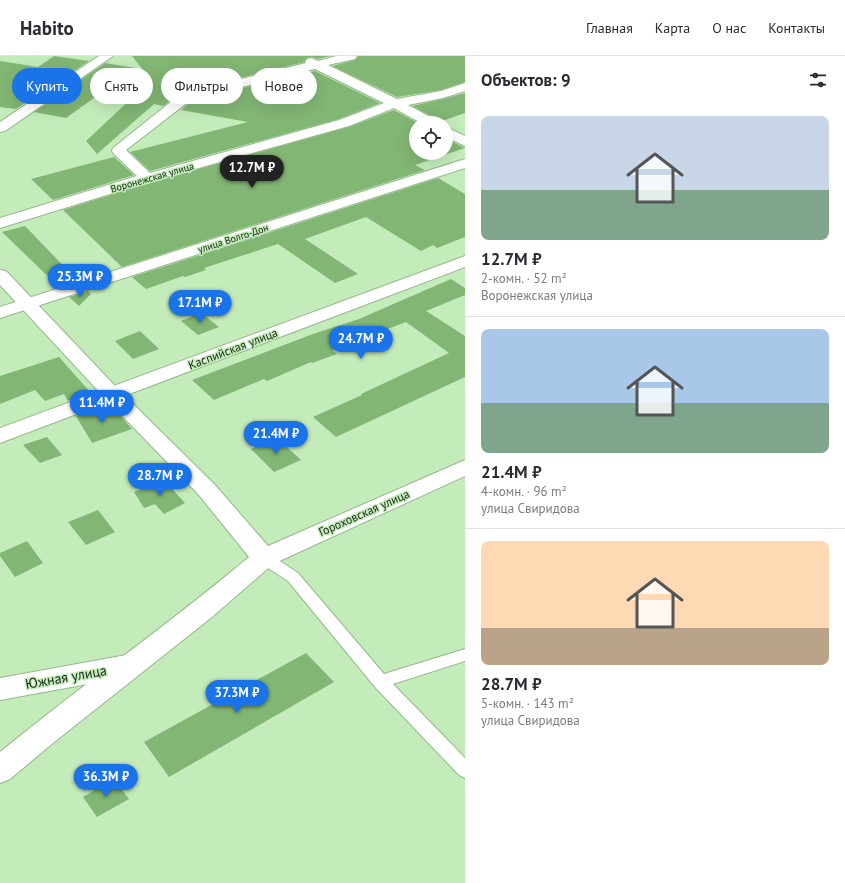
<!DOCTYPE html>
<html lang="ru">
<head>
<meta charset="utf-8">
<style>
  body { margin:0; font-family:"PT Sans",sans-serif; background:#f7f7f7; color:#2b2b33; height:100vh; display:flex; flex-direction:column; font-size:15px; white-space:nowrap }
  * { box-sizing:border-box; margin:0 }
  p { font-size:13px; color:#7c7c81 }
  .icon { flex:none; width:22px; height:22px; fill:none; stroke:currentColor; stroke-width:2; stroke-linecap:round; stroke-linejoin:round }
  .map { position:relative; flex:1; overflow:hidden }
  .side { display:flex; flex-direction:column; background:#fff; width:380px }
  .side>* { flex:none }
  .hud { position:absolute; left:12px; top:12px; width:380px; height:36px; display:flex; gap:8px }
  .buttons { position:absolute; left:409px; top:60px; display:grid; gap:8px }
  .buttons a { display:grid; place-items:center; width:44px; height:44px; border-radius:50%; background:#fff; box-shadow:0 4px 16px #0002; font-size:20px }
  .price { position:absolute; translate:-50% -34px; padding:0 9px; border-radius:14px; background:#1a73e8; color:#fff; font-size:13px; line-height:26px; filter:drop-shadow(0 1px 2px #0008) }
  .price::after { content:''; position:absolute; left:50%; top:24px; width:12px; height:9px; margin-left:-6px; background:inherit; clip-path:polygon(0 0,100% 0,50% 100%) }
  .price.active { background:#222; color:#fff }
  ul { padding:0; list-style:none }
  li { display:grid; align-content:center; gap:8px; height:212px; padding:0 16px }
  li+li { border-top:1px solid #e1e1e2 }
  li span { display:grid; place-items:center; height:124px; border-radius:8px; color:#555 }
  li>.icon { margin-inline-start:auto }
  span .icon { width:72px; height:72px; fill:#fffc; stroke-width:1 }
  li b { font-size:17px }
  h2 { display:flex; justify-content:space-between; align-items:center; height:48px; padding:0 16px; font-size:17px }
  .tag { padding:0 14px; border-radius:18px; background:#fff; box-shadow:0 4px 16px #0002; font-size:14px; line-height:36px }
  .tag.active { background:#1a73e8; color:#fff }
  header { display:flex; align-items:center; gap:24px; box-sizing:border-box; height:56px; padding:0 20px; background:#fff; border-bottom:1px solid #e1e1e2 }
  header strong { font-size:19px }
  nav { display:flex; gap:22px; margin-inline-start:auto; font-size:14px }
  main { display:flex; flex:1; min-height:0 }
  .map>svg:first-child { display:block }
  .building { fill:#82b674 }
  .lines { fill:none; stroke-linecap:round; stroke-linejoin:round }
  .service-casing { stroke:#94b88a; stroke-width:2 }
  .minor-casing { stroke:#94b88a; stroke-width:2 }
  .tertiary-casing { stroke:#94b88a; stroke-width:2 }
  .service { fill:#fff; fill-rule:evenodd }
  .minor { fill:#fff; fill-rule:evenodd }
  .tertiary { fill:#fff; fill-rule:evenodd }
  .labels { text-anchor:middle; stroke-width:3; stroke-linejoin:round; paint-order:stroke }
  .far-street-label { font-size:10px; fill:#1b2a17; stroke:#c4ebba }
  .street-label { font-size:12px; fill:#1b2a17; stroke:#c4ebba }
  .near-street-label { font-size:14px; fill:#1b2a17; stroke:#c4ebba }
</style>
</head>
<body>
<header>
<strong>Habito</strong>
<nav><a>Главная</a><a>Карта</a><a>О нас</a><a>Контакты</a></nav>
</header>
<main>
<div class="map">
<svg width="465" height="827" viewBox="0 0 465 827">
  <rect width="100%" height="100%" fill="#c4ebba"/>
  <path class="building" d="M54 0 89 5 16 53 0 51V5L38 11Z
    M132 0H330L318 3 312 1 307 2 304 6 188 35 177 39 163 50 154 48 97 98 86 85 151 24Z
    M358 0H465V26L441 34 397 41 332 10 355 4Z
    M105 7 136 12 66 62 34 56Z
    M315 15 380 47 339 63 150 115 130 96 248 66 181 54 189 47 198 43Z
    M465 37V57L439 66 437 63 412 50 443 43Z
    M394 54 418 67H416V97H446V83L465 92 415 109 425 114 122 211 63 154 152 126 349 71Z
    M114 101 134 119 53 144 31 123Z
    M438 122 465 138V181L437 192 433 189 421 195 366 161 305 183 358 218 335 227 278 188 204 212 206 214 185 221 183 220 146 233 132 221Z
    M25 170 78 225 59 231 2 176Z
    M451 223 465 232V239L426 255 465 280V321L336 381 313 361 362 339 361 338 449 297 406 266 332 294 337 298 312 307 311 306 267 325 264 323 214 344 192 324 313 278 359 263Z
    M88 235 91 238 79 250 69 241Z
    M201 257 219 271 198 279 181 265Z
    M140 275 159 293 133 303 115 285Z
    M59 301 91 337 68 345 64 338 45 345 35 334 0 348V320Z
    M102 350 110 360 118 357 132 373 92 387 76 360Z
    M47 381 62 399 40 407 23 389Z
    M276 381 301 404 274 416 251 393Z
    M164 424 185 447 164 458 155 448 144 452 134 436Z
    M98 454 115 476 86 489 68 466Z
    M27 485 43 507 15 521 0 500V497Z
    M306 597 334 626 169 721 144 686Z
    M114 723 129 743 97 761 83 741Z"/>
  <g class="lines">
    <defs>
      <path id="service" d="M264 497 269 498 298 517 384 618 465 593V605L393 628 465 702V722L459 719 375 631 288 525 259 506 257 502 259 498Z"/>
      <path id="minor" d="M336 0H357L355 3 328 9 397 43 441 35 465 27V35L443 42 408 49 436 64 438 67H421L394 52 349 70 152 125 0 172V162L137 120 114 98 112 95 113 92 178 40 188 36 306 7 305 6 307 3 311 2 318 5ZM315 13 384 47 339 64 150 117 126 94 188 46 198 42Z
        M446 71 465 80V90L446 81Z
        M465 103V112L0 262V251Z
        M465 200V211L0 387V372Z
        M132 598 141 601 145 609 141 617 132 620 0 644V622Z"/>
      <path id="tertiary" d="M99 0H113L5 75 0 76V66Z
        M0 214 6 215 117 332 215 429 268 490 465 404V420L273 508 212 561 53 687 10 723 0 727V696C82 629 168 569 249 501L199 439 103 340 0 229Z"/>
    </defs>
    <use href="#service" class="service-casing"/>
    <use href="#minor" class="minor-casing"/>
    <use href="#tertiary" class="tertiary-casing"/>
    <use href="#service" class="service"/>
    <use href="#minor" class="minor"/>
    <use href="#tertiary" class="tertiary"/>
  </g>
  <g class="labels">
    <g class="far-street-label">
      <text transform="translate(152 121) rotate(-16)" y="4">Воронежская улица</text>
      <text transform="translate(233 182) rotate(-18)" y="4">улица Волго-Дон</text>
    </g>
    <g class="street-label">
      <text transform="translate(233 293) rotate(-21)" y="4">Каспийская улица</text>
      <text transform="translate(364 457) rotate(-24)" y="4">Гороховская улица</text>
    </g>
    <g class="near-street-label">
      <text transform="translate(66 621) rotate(-10)" y="5">Южная улица</text>
    </g>
  </g>
</svg>
<div class="buttons">
<a><svg class="icon" aria-label="locate" viewBox="0 0 24 24"><circle cx="12" cy="12" r="6"/><path d="M12 2v4M12 18v4M2 12h4M18 12h4"/></svg></a>
</div>
<b class="price active" style="left:252px;top:133px">12.7M ₽</b>
<b class="price" style="left:80px;top:242px">25.3M ₽</b>
<b class="price" style="left:200px;top:268px">17.1M ₽</b>
<b class="price" style="left:361px;top:304px">24.7M ₽</b>
<b class="price" style="left:102px;top:368px">11.4M ₽</b>
<b class="price" style="left:276px;top:399px">21.4M ₽</b>
<b class="price" style="left:160px;top:441px">28.7M ₽</b>
<b class="price" style="left:237px;top:658px">37.3M ₽</b>
<b class="price" style="left:106px;top:742px">36.3M ₽</b>
<div class="hud">
<a class="tag active">Купить</a>
<a class="tag">Снять</a>
<a class="tag">Фильтры</a>
<a class="tag">Новое</a>
</div>
</div>
<section class="side">
<h2>Объектов: 9<svg class="icon" aria-label="filters" viewBox="0 0 24 24"><path d="M4 7h16M4 17h16"/><circle cx="9" cy="7" r="2"/><circle cx="15" cy="17" r="2"/></svg></h2>
<ul>
<li><span style="background:linear-gradient(#c9d6e8 60%,#7fa58c 0)"><svg class="icon" aria-label="home" viewBox="0 0 24 24"><path d="M3 11l9-7 9 7M6 9v11h12V9"/></svg></span><div><b>12.7M ₽</b><p>2-комн. · 52 m²</p><p>Воронежская улица</p></div></li>
<li><span style="background:linear-gradient(#a9c7e8 60%,#7fa58c 0)"><svg class="icon" aria-label="home" viewBox="0 0 24 24"><path d="M3 11l9-7 9 7M6 9v11h12V9"/></svg></span><div><b>21.4M ₽</b><p>4-комн. · 96 m²</p><p>улица Свиридова</p></div></li>
<li><span style="background:linear-gradient(#ffd9b3 70%,#b9a48a 0)"><svg class="icon" aria-label="home" viewBox="0 0 24 24"><path d="M3 11l9-7 9 7M6 9v11h12V9"/></svg></span><div><b>28.7M ₽</b><p>5-комн. · 143 m²</p><p>улица Свиридова</p></div></li>
</ul>
</section>
</main>
</body>
</html>
